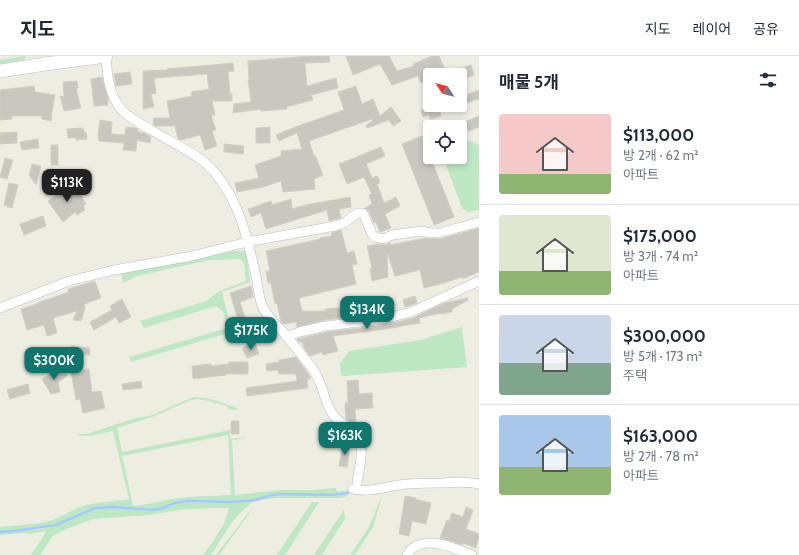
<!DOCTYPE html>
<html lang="ko">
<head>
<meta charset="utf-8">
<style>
  body { margin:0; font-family:Cabin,"Noto Sans KR",sans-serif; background:#f2f2f3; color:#1f2937; height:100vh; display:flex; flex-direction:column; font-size:15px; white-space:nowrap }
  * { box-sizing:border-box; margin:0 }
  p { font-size:13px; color:#747a83 }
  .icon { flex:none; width:22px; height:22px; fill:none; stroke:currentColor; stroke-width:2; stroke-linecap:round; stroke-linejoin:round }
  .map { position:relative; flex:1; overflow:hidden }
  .panel { display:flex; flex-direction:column; background:#fff; width:320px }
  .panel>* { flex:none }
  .needle { width:26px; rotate:306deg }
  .fabs { position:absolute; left:423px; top:12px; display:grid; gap:8px }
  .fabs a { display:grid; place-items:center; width:44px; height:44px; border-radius:4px; background:#fff; box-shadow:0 2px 6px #0003; font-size:20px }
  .price { position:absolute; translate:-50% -34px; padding:0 9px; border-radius:8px; background:#0f766e; color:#fff; font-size:13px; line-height:26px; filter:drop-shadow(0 1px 2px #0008) }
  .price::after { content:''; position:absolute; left:50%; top:24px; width:12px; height:9px; margin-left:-6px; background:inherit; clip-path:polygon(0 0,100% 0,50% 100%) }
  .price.current { background:#222; color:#fff }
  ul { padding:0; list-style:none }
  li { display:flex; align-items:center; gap:12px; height:100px; padding:0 20px }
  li+li { border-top:1px solid #e0e1e3 }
  li span { display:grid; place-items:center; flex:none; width:112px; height:80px; border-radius:4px; color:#555 }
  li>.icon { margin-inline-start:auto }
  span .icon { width:48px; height:48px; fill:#fffc; stroke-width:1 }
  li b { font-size:17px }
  h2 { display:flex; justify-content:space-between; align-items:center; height:48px; padding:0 20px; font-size:17px }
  header { display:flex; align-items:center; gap:24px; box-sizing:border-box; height:56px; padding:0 20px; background:#fff; border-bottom:1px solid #e0e1e3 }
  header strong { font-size:19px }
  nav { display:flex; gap:22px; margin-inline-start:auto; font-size:14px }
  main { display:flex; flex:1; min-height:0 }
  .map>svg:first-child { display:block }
  .green { fill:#bee7c3; fill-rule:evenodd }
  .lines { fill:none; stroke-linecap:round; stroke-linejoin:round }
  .stream { stroke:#a2caff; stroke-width:2.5 }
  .building { fill:#c9c7c0; stroke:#d3d0c1 }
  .street-casing { stroke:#babcc2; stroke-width:10 }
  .secondary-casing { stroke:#bbbdc4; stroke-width:14 }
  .street { stroke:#fff; stroke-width:9 }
  .secondary { stroke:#fff; stroke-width:13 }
</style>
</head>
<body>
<header>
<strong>지도</strong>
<nav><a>지도</a><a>레이어</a><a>공유</a></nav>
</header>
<main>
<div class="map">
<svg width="479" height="499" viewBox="0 0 479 499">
  <rect width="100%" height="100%" fill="#eeede2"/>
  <path class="green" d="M24 0H26L23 4 0 8V4Z
    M460 81 479 89V154L468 156 462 152 443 101H460Z
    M234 195H246L250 226 222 236 232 276 131 306 129 301 227 272 223 255 216 250 144 272 140 265 207 245C218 233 232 231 246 225L244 207 242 204 238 203 210 204 137 220 123 227 121 217Z
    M462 271 467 311 343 320 341 319 340 307 349 295 420 284Z
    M194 341C210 341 223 347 237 352V354L228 353 227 350 208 345 197 343 189 345 152 361 117 372 122 396 230 374V383L245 381V382L232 384 235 439 281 434H311L336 432 337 436 348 434V436L332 439 277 438 265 440 256 443 231 445 200 446 186 445 175 446 163 451 154 453 114 450 94 451 56 468 15 475 0 476V471C17 469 35 469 52 464 64 460 74 452 86 449 100 446 115 445 129 443L113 375C101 377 89 382 76 379 82 377 87 379 93 376L136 362 150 360 186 344ZM228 379 231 439C211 440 192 440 172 443 159 445 146 449 133 450L122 400Z
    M383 437 373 471 355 499H350L369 471Z
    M348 438 345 441 340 442H274L256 445 277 439 333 440Z
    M255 445C234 457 224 480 211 499H203C213 485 226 469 229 452L185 453 149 459 93 463 66 473 53 480 40 499H31L46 476 45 475 31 478 24 477 0 479V477L41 473 57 470 96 452H114L154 455 164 453 176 448 187 446 199 447H234Z
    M312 446H319L285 499H277Z
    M254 451 219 499H216L249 456Z
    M344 454V457L346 461 322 499H314Z"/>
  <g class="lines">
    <path class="stream" d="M0 476 15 475 56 469 95 452 113 451 154 454 163 452 175 447 186 445 231 446 256 444 265 441 277 438 332 439 348 437"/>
  </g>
  <path class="building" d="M310 0H329L330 6 305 7 307 30 336 22 338 32 311 39 313 44 286 51 287 53 261 55V53L233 57 234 48 251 46 248 24H249L248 5Z
    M346 0H389L397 15 414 10 413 8 432 0H439L446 16 440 19H426L430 26V34L423 26 421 27 418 20 392 29 380 8 353 19Z
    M233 7 234 15 228 16 230 38H232V45H212L215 59H211L216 74 212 75 217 90 205 94 200 79 181 84 178 83 175 70H155L153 68 154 62H170L167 45 192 40 191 36 209 33 207 18 155 22V23H154L156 37 151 38 154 51 143 53V15L167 14V13Z
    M471 9 474 19 460 24V19H446L445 18Z
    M130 16 132 28 116 30 114 18Z
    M102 21 108 42V49L94 50 91 23Z
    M77 25 78 32 76 33 81 52 64 55 60 40 64 41 63 26Z
    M34 30 35 36 55 39 52 56H51L52 57 51 65 42 63V60H11L12 63 0 64V34Z
    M356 30 362 48 373 43 380 60 391 51 401 65 393 70 389 64 367 72 366 70 373 64 372 63 309 85 314 100 315 99 323 119 314 123 315 133 283 136 281 125 263 131 237 136 235 127 259 122 255 109 281 100V95L302 93 297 77 279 85 276 79 295 71 344 54 338 36Z
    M479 34V43L460 49V41Z
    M437 49H457L458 51 440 56 441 60 430 63 429 59 423 61 421 54Z
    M479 60V71L468 75 464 66Z
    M100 64 112 66 111 78 125 79 126 71 135 72 138 73V76L144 77 151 81 150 87 137 84 136 95 123 94 124 87 99 85 98 78Z
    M270 71V87H256V72Z
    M83 72 84 76H86L87 83 76 84V82H68L67 73Z
    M17 76V87L0 88V77Z
    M422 80 454 161 434 169 402 88Z
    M38 83 39 92 22 94 20 86Z
    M224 88 244 90 243 98 224 96Z
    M51 89H58V109H51Z
    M381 91 385 100 366 108 372 122 377 120 380 126 377 128 384 147 396 141 400 150 385 158 391 172 380 176 376 166 374 167 369 155 365 152 372 148 369 139 372 138 364 121 347 128 339 108Z
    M5 102 13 104 7 123 0 121Z
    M32 108 41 110 36 129 29 119Z
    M9 127 18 129 12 152 4 149Z
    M65 128 71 138 77 134 86 148 83 149 85 154 77 159 75 156 63 166 48 145 57 139 55 135Z
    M350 141 351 151 339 153 341 162 329 165 327 154 266 173 261 157 251 161 248 153 271 145 272 149 291 143 292 153 306 149Z
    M43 160 46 170 24 179 20 168Z
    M479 172V216L462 223V221L444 227 424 232 420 214 395 220 388 199H387L388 221 372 225 370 213 372 212 367 190 378 188 386 189 390 187V189L426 182 440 183Z
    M341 174 347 197 354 195 357 208 352 209 356 228 299 242 302 255H326L325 253 365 250V248L390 247V255L375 258 325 264 297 271 296 266 284 268 281 266 277 247 275 248 271 227H268L266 215H270L266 195 320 183V182L332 180 331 177Z
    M95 225 101 242 84 248 85 252 81 265 73 264 77 255 53 262 57 277 47 280 44 269 27 274 21 253 37 248V247L69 236 68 233Z
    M251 230 253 241 240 246 245 262 238 264 230 237Z
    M415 240 417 247 405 251 403 244Z
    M468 242V244L452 253V256L441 258V257L419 262 420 267 386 273 333 280 338 295 323 299 322 296 310 300 304 292 302 286H299L297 283 327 276 377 270 393 267 413 262 444 247Z
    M122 243 131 261 119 267 116 261 94 274 90 266 112 254 110 250Z
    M255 287 259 298 247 302 242 292Z
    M71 290 90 292V299L70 297Z
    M50 292 54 299 40 307 35 300Z
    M296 301 311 322 307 324 308 332 247 340 246 332 297 325 296 318H279L278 314 267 315 266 308 279 306V304Z
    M229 306H248V318H226V319L193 323 192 310 211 308V310L229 308Z
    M61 311 67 320 58 326 60 336 51 338 42 323Z
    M89 313 92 336 101 335 105 352 83 357 80 343 76 344 71 316Z
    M358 324 359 338 372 337 373 352 355 353 356 366 351 367 346 363 345 347H348L347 325Z
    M141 325 142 332 123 334 122 328Z
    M28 328 30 337 10 343 7 334Z
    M231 365H239V378H231Z
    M343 389 350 390 347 411 339 410Z
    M405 440 416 442 415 443 431 447 426 468 412 465 409 480 399 478Z
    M466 451 473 454 466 473 479 478V482L476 492 463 487V489L440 482 447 464 449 465 452 457 463 461Z"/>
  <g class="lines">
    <defs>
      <path id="street" d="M106 0C107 18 109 39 121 53 129 62 141 68 151 74 168 84 186 93 202 104 236 133 246 175 255 216 258 228 258 241 263 252 268 260 275 268 282 275 293 288 304 301 314 315 322 327 324 342 330 354 335 363 342 368 349 373 368 387 360 407 357 426
        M0 252 69 225 114 214 192 200 247 186 335 170 344 167 358 157H363L372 178 375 181 384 183 392 179 414 176 421 175 430 177H439L479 166
        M286 281 299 276 326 270 376 264 392 261 411 256 479 225
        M353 433C368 437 384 431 399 429 413 427 428 427 442 427 454 426 467 425 479 428
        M407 499C409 496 411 493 413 492 429 480 457 493 472 499"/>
      <path id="secondary" d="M0 15 45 8 106 0"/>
    </defs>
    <use href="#street" class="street-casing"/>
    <use href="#secondary" class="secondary-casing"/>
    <use href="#street" class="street"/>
    <use href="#secondary" class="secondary"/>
  </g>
</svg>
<div class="fabs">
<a><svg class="needle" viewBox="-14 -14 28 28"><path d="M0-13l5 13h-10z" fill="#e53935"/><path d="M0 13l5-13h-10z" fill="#747a83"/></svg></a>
<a><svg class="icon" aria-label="locate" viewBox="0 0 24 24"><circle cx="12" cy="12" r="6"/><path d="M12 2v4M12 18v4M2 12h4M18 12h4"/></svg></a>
</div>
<b class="price current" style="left:67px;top:147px">$113K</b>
<b class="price" style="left:367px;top:274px">$134K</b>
<b class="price" style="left:251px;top:295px">$175K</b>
<b class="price" style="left:54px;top:325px">$300K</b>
<b class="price" style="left:345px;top:400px">$163K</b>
</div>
<section class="panel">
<h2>매물 5개<svg class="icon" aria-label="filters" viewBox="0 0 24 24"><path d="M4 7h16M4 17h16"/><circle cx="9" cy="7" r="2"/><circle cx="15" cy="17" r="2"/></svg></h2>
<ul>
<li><span style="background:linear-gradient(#f6c9c9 75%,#8fb573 0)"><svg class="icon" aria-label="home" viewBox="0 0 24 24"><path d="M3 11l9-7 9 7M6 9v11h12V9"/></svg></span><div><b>$113,000</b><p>방 2개 · 62 m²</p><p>아파트</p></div></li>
<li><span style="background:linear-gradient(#dfe7d0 70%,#8fb573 0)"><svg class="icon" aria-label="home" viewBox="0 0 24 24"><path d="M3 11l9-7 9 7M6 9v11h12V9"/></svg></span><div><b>$175,000</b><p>방 3개 · 74 m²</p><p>아파트</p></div></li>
<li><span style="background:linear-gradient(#c9d6e8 60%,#7fa58c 0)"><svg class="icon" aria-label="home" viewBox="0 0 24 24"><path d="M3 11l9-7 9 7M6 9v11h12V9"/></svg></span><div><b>$300,000</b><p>방 5개 · 173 m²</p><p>주택</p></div></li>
<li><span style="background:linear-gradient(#a9c7e8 65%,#8fb573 0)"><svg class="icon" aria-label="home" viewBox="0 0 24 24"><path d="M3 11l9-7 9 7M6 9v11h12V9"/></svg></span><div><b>$163,000</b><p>방 2개 · 78 m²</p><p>아파트</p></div></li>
</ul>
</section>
</main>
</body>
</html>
